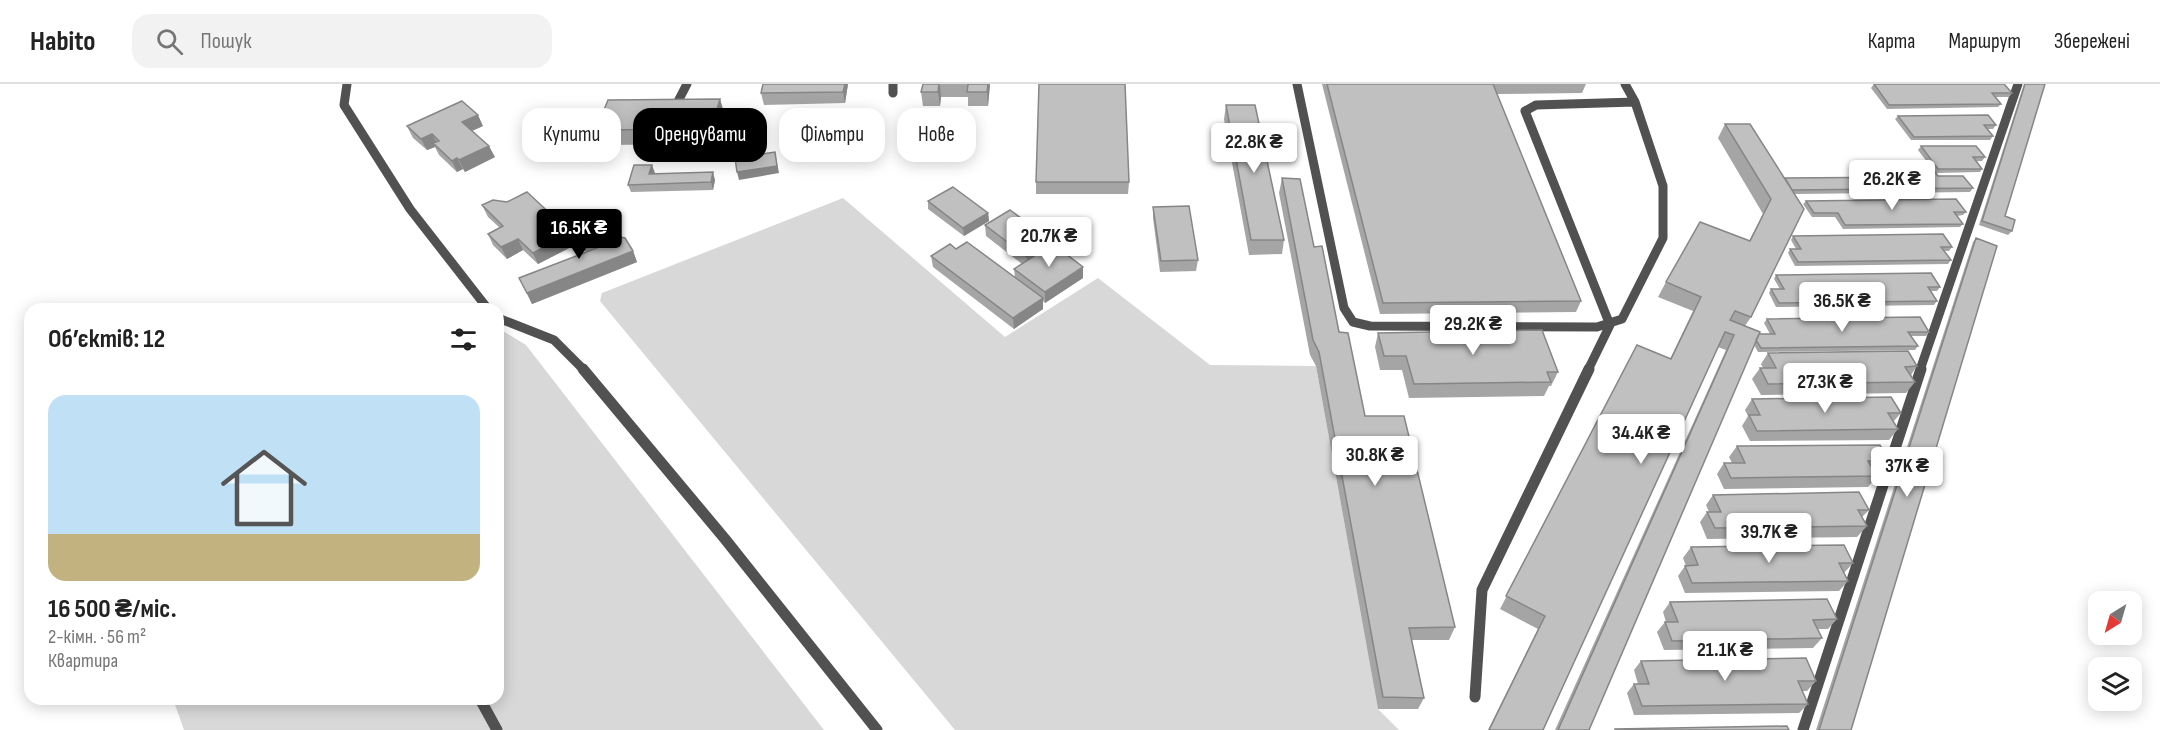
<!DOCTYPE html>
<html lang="uk">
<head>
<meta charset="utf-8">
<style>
  body { margin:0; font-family:"Sofia Sans Condensed",sans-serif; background:#f2f2f2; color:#222; height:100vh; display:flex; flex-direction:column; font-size:22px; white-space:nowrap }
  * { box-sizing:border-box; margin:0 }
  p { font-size:20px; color:#767676 }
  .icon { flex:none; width:33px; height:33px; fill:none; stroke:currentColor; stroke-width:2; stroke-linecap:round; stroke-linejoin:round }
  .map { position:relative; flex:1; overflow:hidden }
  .panel { position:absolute; left:24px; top:219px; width:480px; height:402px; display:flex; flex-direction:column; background:#fff; border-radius:18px; box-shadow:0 3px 15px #0003 }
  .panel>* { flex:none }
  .hud { position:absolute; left:522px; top:24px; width:570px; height:54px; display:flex; gap:12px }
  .needle { width:39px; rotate:217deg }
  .fabs { position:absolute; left:2088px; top:507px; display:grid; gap:12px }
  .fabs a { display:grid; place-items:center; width:54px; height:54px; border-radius:12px; background:#fff; box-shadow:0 3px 15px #0003; font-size:30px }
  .price { position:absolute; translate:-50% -51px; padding:0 14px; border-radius:6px; background:#fff; color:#222; font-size:20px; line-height:39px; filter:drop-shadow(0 2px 3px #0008) }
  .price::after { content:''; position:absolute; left:50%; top:36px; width:18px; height:14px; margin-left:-9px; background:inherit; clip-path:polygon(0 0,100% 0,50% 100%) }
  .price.current { background:#000; color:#fff }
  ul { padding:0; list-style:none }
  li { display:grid; align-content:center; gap:12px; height:318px; padding:0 24px }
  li+li { border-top:2px solid #e0e0e0 }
  li span { display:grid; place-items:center; height:186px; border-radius:18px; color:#555 }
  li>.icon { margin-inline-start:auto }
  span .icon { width:108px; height:108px; fill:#fffc; stroke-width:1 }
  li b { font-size:26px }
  h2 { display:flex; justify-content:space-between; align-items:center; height:72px; padding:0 24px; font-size:26px }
  .chip { padding:0 21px; border-radius:18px; background:#fff; box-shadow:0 3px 15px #0003; font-size:21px; line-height:54px }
  .chip.current { background:#000; color:#fff }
  header { display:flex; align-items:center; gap:36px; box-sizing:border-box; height:84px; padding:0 30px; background:#fff; border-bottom:2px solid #e0e0e0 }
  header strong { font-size:28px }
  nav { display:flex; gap:33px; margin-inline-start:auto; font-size:21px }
  .search { width:420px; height:54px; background:#f2f2f2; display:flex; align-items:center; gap:15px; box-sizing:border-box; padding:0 21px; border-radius:18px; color:#767676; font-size:22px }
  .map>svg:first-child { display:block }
  .green { fill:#d8d8d8 }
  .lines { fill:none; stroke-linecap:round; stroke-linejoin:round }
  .lane-far1 { stroke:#515151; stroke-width:9 }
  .lane { stroke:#515151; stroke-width:11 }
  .wall { fill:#a5a5a5 }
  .shaded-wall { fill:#868686 }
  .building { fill:#c0c0c0; stroke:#868686; stroke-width:1.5 }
</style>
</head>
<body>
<header>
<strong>Habito</strong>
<div class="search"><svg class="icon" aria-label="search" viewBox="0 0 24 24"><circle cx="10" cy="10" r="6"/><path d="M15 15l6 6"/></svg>Пошук</div>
<nav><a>Карта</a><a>Маршрут</a><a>Збережені</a></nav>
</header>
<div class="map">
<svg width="2160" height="646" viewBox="0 0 2160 646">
  <rect width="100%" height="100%" fill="#fff"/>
  <path class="green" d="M843 114 1005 253 1098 194 1210 281 1316 282 1378 625 1399 646H955L600 217 602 209Z
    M498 244 526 261 824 646H184L173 615H498Z"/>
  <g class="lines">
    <path class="lane-far1" d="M347 0 344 21 410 125 488 225
      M893 0V9
      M1297 0 1344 224 1353 238 1370 242 1597 243 1622 235 1663 154V102L1635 18 1625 0
      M674 25 687 0
      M498 234 554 256 584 286
      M1588 286 1610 241 1525 27 1536 21 1635 18
      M1920 286 2018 0"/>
    <path class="lane" d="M583 285 725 455 877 646
      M1475 613 1482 506 1589 285
      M480 615 497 646
      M1803 646 1921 285"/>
  </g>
  <path class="wall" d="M763 0H848L845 19 764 21 761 9Z
    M923 0H990L988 22H968V13H941L940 22H923L921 8Z
    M1322 0H1586L1582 9 1497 10 1581 217 1576 228 1380 230Z
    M1874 0 2012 9 2009 13H1995L2001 20 1998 23 1887 25 1871 4Z
    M2024 0H2045L2005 132 2012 147 2008 151 1979 141Z
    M720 15 724 29 715 60 601 61 596 46Z
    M1226 21 1284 156 1282 170 1249 171 1224 35Z
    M1898 32 1996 41 1993 45H1987L1993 52 1990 56H1911L1895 35Z
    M1725 40 1785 94 1916 93 1911 86 1914 82H1930L1918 66 1921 62 1985 73 1982 77H1977L1982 85 1980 88 1936 89 1938 92 1973 104 1970 108 1795 110 1751 233 1745 242 1759 250H1770L1764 239 1767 235 1929 248 1926 252H1911L1918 262 1915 266 1758 268 1754 261 1589 646H1555L1726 266 1718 263 1543 646H1488L1538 545 1500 525 1637 261 1670 275 1693 227 1658 213 1666 198 1749 157 1763 130 1718 54Z
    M407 42H483L472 47 495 73 465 88 463 85 457 88 439 71 435 63 427 66 413 54Z
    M652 81 654 90 715 96 713 106 631 108 628 101Z
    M1282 94 1314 163 1365 332 1455 543 1449 556H1412L1424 614 1418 625H1378L1316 282 1310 271 1279 109Z
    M1036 98H1129L1128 110H1036Z
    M928 117 988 129 989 137 964 152 928 125Z
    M1806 117 1966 128 1963 131 1957 132 1963 140 1960 143 1843 145 1835 133H1812L1803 120Z
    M482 121 572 151 633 167 637 178 532 220 519 194 588 168 574 165 573 162 538 180 523 166 507 175 493 161 488 150 500 144 488 133Z
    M1153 123 1198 176 1196 187 1160 188 1153 134Z
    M985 141 1053 157V160L1083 183V194L1045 219 1043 217V225L1014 245 933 183 931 172 956 165 1015 194 1014 185 1022 180 986 152Z
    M1793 152 1952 163 1949 167H1944L1951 176 1948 180 1795 182 1788 169 1790 165H1796L1791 156Z
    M1976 154 1851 646H1816L1973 158Z
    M1776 191 1940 203 1937 207H1930L1937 217 1934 221 1776 223 1769 209 1771 205H1780L1774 195Z
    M1378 249 1558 288 1551 302H1549L1544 312 1409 314 1402 286H1380L1375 263Z
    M1768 269 1917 282 1911 291 1915 298 1906 309 1761 311 1752 295 1760 284H1763L1761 280Z
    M1752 315 1901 329 1893 338 1898 345 1889 356 1750 357 1742 342 1748 332 1745 326Z
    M1737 362 1889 377 1880 387H1874L1877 392 1868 403 1724 405 1717 390 1724 379H1732L1729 373Z
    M1713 411 1869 426 1862 433 1867 442 1857 453 1707 455 1700 438 1707 428H1709L1706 421Z
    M1691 463 1853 479 1844 489 1848 497 1839 507 1685 509 1678 492 1685 482H1686L1683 474Z
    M1670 518 1837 535 1828 545H1818L1822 554 1813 564 1664 566 1657 548 1665 538H1666L1663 528Z
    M1641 577 1816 597 1807 607H1802L1808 620 1799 629 1634 631 1627 609 1634 600H1638L1634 586Z"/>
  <path class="shaded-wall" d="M845 0H848L845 19 843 8Z
    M940 0 941 13 940 22 938 8Z
    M988 0H990L988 22 987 8Z
    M720 15 724 29 715 60 711 45Z
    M478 31 483 42 467 49 462 38Z
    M432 50 438 61 433 59 435 63 427 66 421 55Z
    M489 62 495 73 465 88 459 76Z
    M775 68 779 89 739 96 737 88Z
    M457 74 463 85 457 88 452 77Z
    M652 81 655 89 652 98 649 90Z
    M713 88 715 96 713 106 711 98Z
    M988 129 989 137 964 152 963 144Z
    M571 149 574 155 569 154 573 162 538 180 533 169Z
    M518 155 523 166 507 175 501 163Z
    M1053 157V168L1028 184 1027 173Z
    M633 167 637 178 532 220 527 209Z
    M1083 183V194L1045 219V208Z
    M1043 214V225L1014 245 1013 234Z"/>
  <path class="building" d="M763 0H845L843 8 761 9Z
    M923 0H939L938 8H921Z
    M968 0H988L987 8H967Z
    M1039 0H1125L1129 98H1036Z
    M1327 0H1493L1581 217 1383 219Z
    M1874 0H2004L2012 9H1992L2001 20 1889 21Z
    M2025 0H2045L2005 132 2015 136 2012 147 1982 137Z
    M720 15 711 45 596 46 608 16Z
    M462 17 478 31 462 38 489 62 459 76 457 74 452 77 433 59 439 57 432 50 421 55 407 42Z
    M1226 21H1255L1284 156H1251Z
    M1988 31 1996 41H1984L1993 52 1914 53 1898 32Z
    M1725 40H1750L1804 125 1751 233 1735 227 1730 236 1760 248 1589 646H1558L1734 251 1725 248 1543 646H1489L1545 532 1506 512 1637 261 1671 275 1701 213 1666 198 1700 138 1750 157 1771 115Z
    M1921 62H1976L1985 73H1973L1982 85H1938Z
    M775 68 777 82 737 88 735 74Z
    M634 81H652L649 90 713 88 711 98 628 101Z
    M1914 82H1930L1938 92H1963L1973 104 1792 106 1785 94 1922 93Z
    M1282 94 1300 95 1314 163 1322 162 1339 248 1348 249 1365 332H1404L1455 543 1409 544 1424 614 1383 613 1319 268 1313 256Z
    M953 103 988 129 963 144 928 117Z
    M527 108 571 149 533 169 518 155 501 163 488 150 503 142 482 121 493 116 507 118Z
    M1956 115 1966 128H1954L1963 140 1845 141 1838 129H1814L1806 117Z
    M1189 122 1198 176 1161 177 1153 123Z
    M1010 126 1053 157 1027 173 985 141Z
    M577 145 625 154 633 167 527 209 519 194 597 164 593 159 569 154Z
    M1943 150 1952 163H1941L1951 176 1798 178 1790 165H1801L1793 152Z
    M1976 154 1997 162 1851 646H1819Z
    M967 158 1043 214 1013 234 931 172 950 160 956 165Z
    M1053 160 1083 183 1045 208 1014 185Z
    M1931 189 1940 203H1928L1937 217 1779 219 1771 205H1784L1776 191Z
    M1920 233 1929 248H1908L1918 262 1761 264 1756 256 1759 250H1775L1767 235Z
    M1542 246 1558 288H1547L1551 298 1414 300 1406 272H1384L1378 249Z
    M1908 267 1917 282 1905 283 1915 298 1768 300 1760 284H1776L1768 269Z
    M1891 313 1901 329H1888L1898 345 1757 347 1749 331H1760L1752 315Z
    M1880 361 1889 377H1868L1877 392 1731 394 1724 379H1745L1737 362Z
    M1859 408 1869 426H1858L1867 442 1715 444 1707 428H1721L1713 411Z
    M1844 461 1853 479H1839L1848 497 1692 499 1685 482 1698 481 1691 463Z
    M1827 515 1837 535 1813 536 1822 554 1672 557 1665 538H1678L1670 518Z
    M1806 574 1816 597H1798L1808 620 1642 622 1634 600H1649L1641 577Z
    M1787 642 1789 646H1615V645Z"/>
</svg>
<div class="fabs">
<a><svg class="needle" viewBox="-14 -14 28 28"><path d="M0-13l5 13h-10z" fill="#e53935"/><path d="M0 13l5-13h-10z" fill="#767676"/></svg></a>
<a><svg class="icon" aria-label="layers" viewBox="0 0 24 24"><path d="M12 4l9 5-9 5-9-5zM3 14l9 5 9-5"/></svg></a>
</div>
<b class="price" style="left:1254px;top:90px">22.8K ₴</b>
<b class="price" style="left:1892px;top:127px">26.2K ₴</b>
<b class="price current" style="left:579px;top:176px">16.5K ₴</b>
<b class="price" style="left:1049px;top:184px">20.7K ₴</b>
<b class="price" style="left:1842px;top:249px">36.5K ₴</b>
<b class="price" style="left:1473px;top:272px">29.2K ₴</b>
<b class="price" style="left:1825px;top:330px">27.3K ₴</b>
<b class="price" style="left:1641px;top:381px">34.4K ₴</b>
<b class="price" style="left:1375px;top:403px">30.8K ₴</b>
<b class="price" style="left:1907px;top:414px">37K ₴</b>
<b class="price" style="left:1769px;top:480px">39.7K ₴</b>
<b class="price" style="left:1725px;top:598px">21.1K ₴</b>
<div class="hud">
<a class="chip">Купити</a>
<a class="chip current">Орендувати</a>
<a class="chip">Фільтри</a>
<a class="chip">Нове</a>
</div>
<section class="panel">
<h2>Об’єктів: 12<svg class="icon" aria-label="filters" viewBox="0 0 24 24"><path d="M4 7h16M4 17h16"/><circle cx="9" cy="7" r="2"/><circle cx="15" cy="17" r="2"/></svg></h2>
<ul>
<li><span style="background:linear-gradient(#bfe0f5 75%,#c2b280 0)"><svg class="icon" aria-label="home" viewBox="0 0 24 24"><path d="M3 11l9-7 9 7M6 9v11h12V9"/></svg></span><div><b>16 500 ₴/міс.</b><p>2-кімн. · 56 m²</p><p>Квартира</p></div></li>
</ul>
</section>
</div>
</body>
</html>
